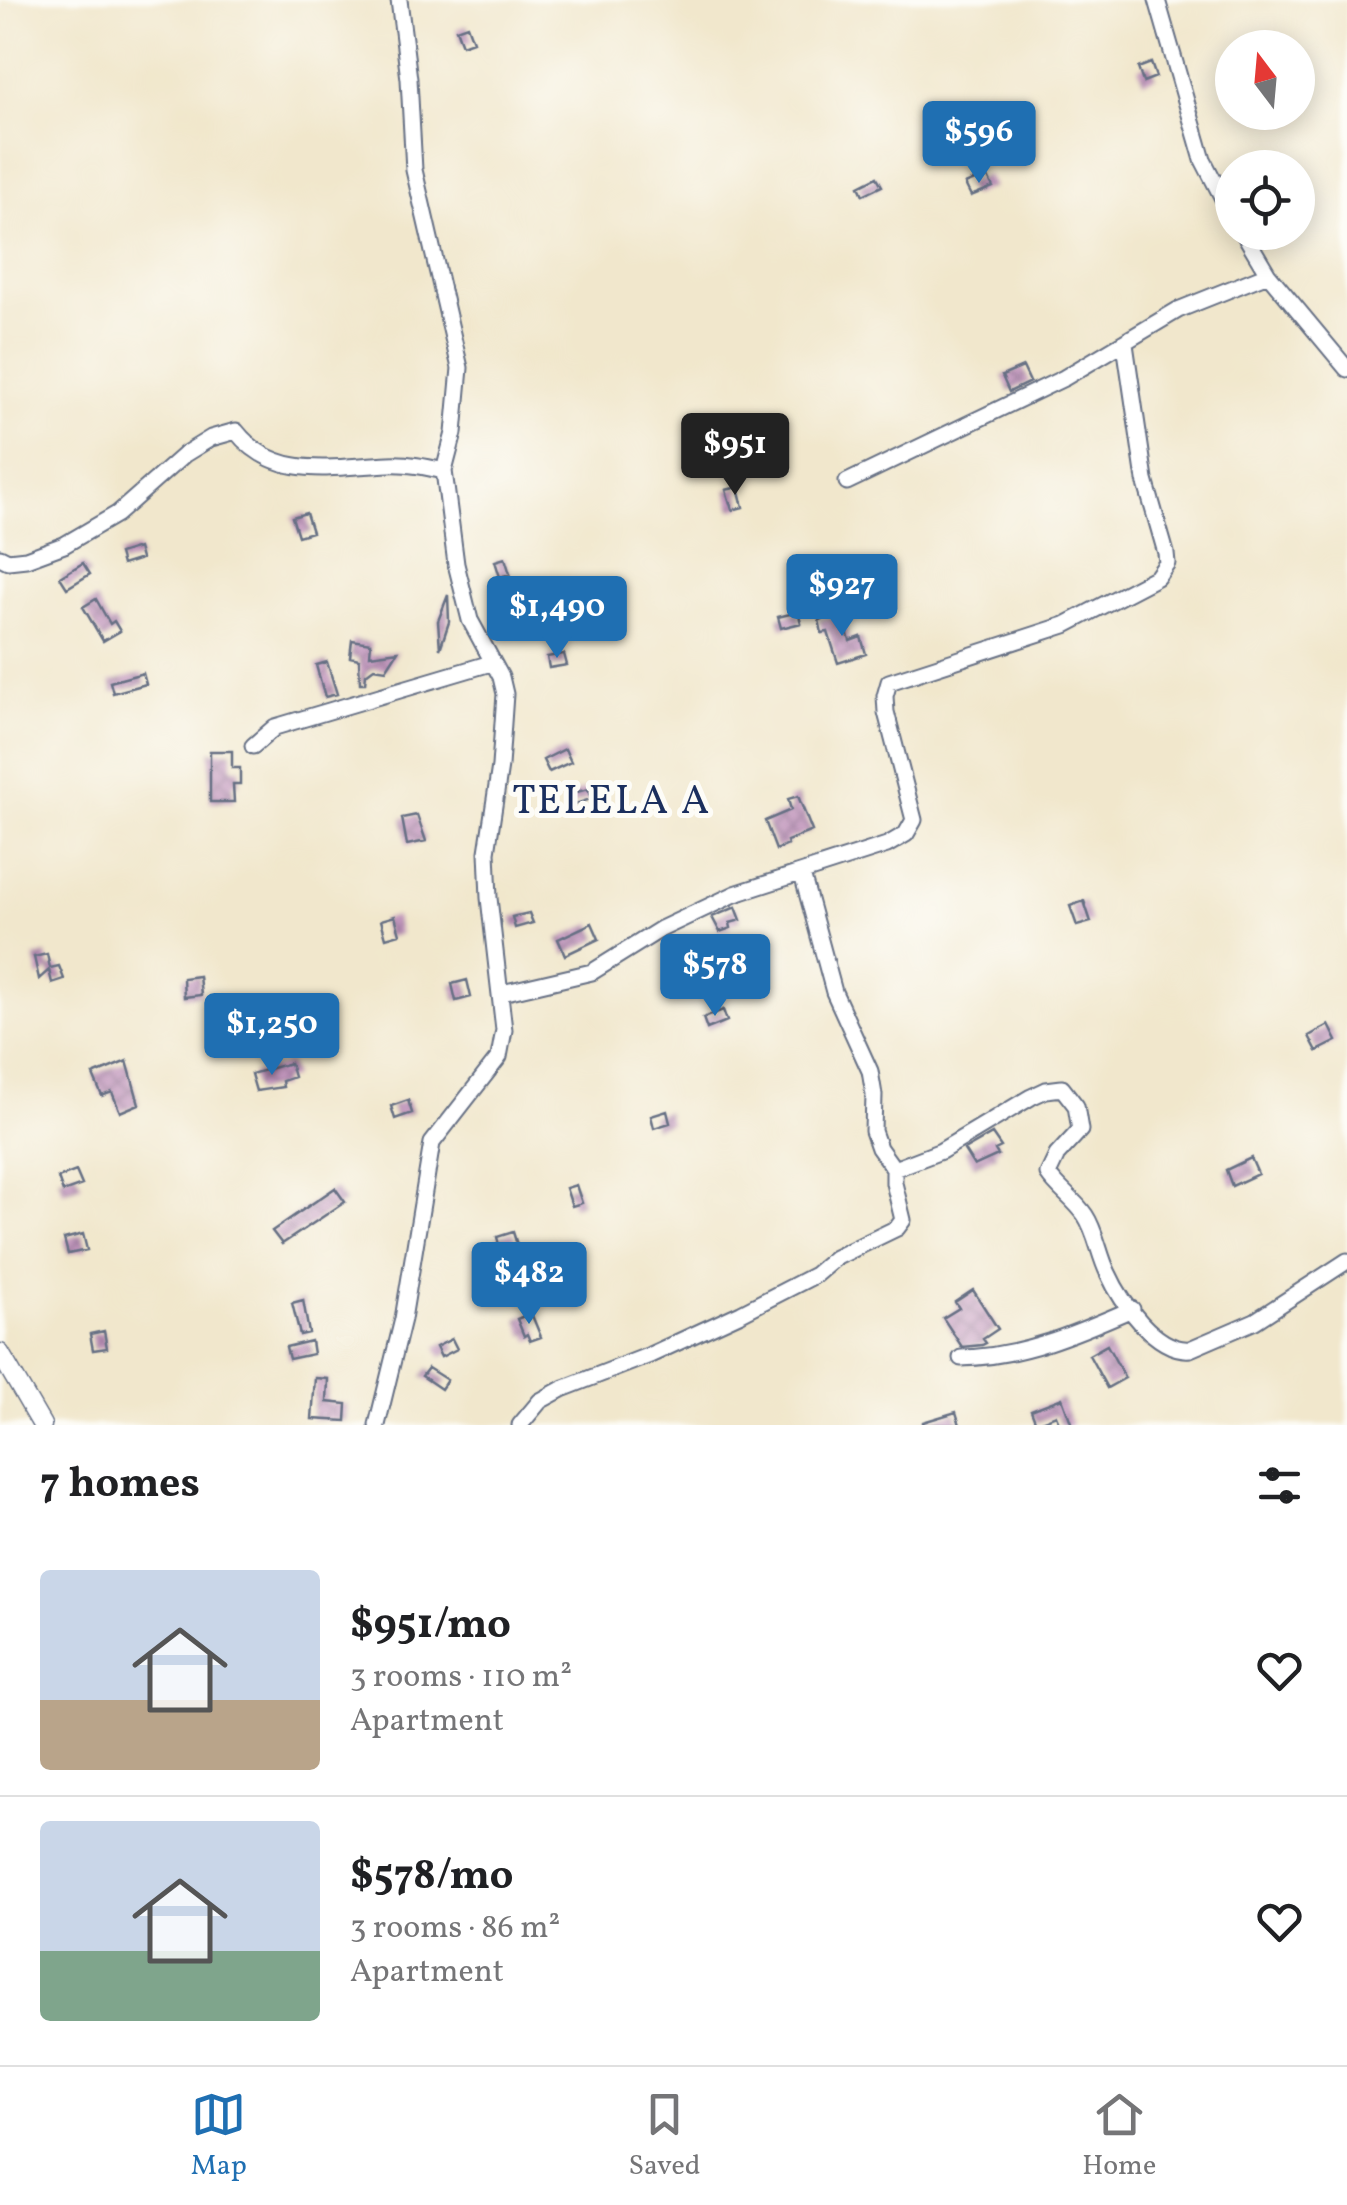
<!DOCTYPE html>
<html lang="en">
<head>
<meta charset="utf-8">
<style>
  body { margin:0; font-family:Vollkorn,serif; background:#f2f2f2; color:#202124; height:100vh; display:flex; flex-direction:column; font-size:38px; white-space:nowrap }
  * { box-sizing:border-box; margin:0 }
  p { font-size:32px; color:#757577 }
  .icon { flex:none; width:55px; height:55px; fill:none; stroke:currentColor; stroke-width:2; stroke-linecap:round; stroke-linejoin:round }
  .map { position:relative; height:1425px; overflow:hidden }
  .details { display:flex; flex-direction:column; background:#fff; flex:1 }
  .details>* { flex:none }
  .needle { width:65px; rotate:344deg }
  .tools { position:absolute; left:1215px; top:30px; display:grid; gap:20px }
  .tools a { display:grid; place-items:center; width:100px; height:100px; border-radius:50%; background:#fff; box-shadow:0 5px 25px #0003; font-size:50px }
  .price { position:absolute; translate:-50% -85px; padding:0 22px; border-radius:10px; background:#1f6fb2; color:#fff; font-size:32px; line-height:65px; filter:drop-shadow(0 2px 5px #0008) }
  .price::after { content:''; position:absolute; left:50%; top:60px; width:30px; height:22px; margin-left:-15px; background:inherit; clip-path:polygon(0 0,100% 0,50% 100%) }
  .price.active { background:#222; color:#fff }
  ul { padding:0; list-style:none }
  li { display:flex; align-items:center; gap:30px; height:250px; padding:0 40px }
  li+li { border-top:2px solid #e0e0e0 }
  li span { display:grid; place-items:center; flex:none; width:280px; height:200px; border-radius:10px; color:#555 }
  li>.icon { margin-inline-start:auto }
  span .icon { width:120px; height:120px; fill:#fffc; stroke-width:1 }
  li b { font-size:42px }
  h2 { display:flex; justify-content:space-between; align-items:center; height:120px; padding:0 40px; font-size:42px }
  .tabs { display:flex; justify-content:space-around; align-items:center; height:140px; border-top:2px solid #e0e0e0; background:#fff; font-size:28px; color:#757577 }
  .tabs a { display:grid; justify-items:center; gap:5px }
  .tabs .active { color:#1f6fb2 }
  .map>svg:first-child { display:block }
  .building { fill:url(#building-cross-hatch) }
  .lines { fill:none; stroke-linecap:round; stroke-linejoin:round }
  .minor-casing { stroke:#666f84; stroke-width:19 }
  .tertiary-casing { stroke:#666f84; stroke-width:21 }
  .minor { stroke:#fff; stroke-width:15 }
  .tertiary { stroke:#fff; stroke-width:18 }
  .labels { text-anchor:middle; stroke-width:10; stroke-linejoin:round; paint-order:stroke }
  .quarter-label { font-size:40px; letter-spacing:2.5px; fill:#1b2f5e; stroke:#fdfcf7 }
</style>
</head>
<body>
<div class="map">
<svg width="1347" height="1425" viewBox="0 0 1347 1425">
  <defs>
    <pattern id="building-cross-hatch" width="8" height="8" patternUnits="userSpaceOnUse" patternTransform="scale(2.5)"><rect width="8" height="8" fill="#c195bc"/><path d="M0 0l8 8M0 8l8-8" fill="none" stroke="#9c7a9c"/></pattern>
  </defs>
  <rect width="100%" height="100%" fill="#fdfcf7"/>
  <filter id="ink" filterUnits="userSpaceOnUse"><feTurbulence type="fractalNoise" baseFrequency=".01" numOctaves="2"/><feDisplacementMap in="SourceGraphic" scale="20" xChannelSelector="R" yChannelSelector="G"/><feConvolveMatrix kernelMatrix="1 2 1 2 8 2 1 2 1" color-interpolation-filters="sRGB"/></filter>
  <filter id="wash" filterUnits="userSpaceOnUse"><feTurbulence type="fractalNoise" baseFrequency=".0048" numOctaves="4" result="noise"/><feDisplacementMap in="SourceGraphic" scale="40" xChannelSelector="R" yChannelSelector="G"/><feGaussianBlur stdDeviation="2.25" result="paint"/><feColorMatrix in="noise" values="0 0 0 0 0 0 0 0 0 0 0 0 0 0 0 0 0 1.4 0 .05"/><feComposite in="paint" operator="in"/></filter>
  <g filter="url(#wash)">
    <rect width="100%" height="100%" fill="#f1e7cc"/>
    <g id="blocks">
      <path class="building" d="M467 25 473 41 462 45 456 29Z
        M1151 63 1156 77 1143 82 1138 68Z
        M987 175 993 187 971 196 965 184Z
        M877 177 882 186 863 195 859 186Z
        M1023 367 1030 382 1009 392 1002 376Z
        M738 487 743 507 732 510 726 490Z
        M306 513 312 532 298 536 292 517Z
        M138 548 141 559 122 565 119 554Z
        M505 558 510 574 500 577 495 561Z
        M83 563 90 574 67 588 60 577Z
        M448 595 449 622 440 649 438 621Z
        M96 599 110 624 114 621 120 631 103 641 83 607Z
        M798 612 801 623 781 628 778 617Z
        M842 614 850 641 861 637 866 654 838 663 828 632 822 633 819 620Z
        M352 640 371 643 370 655 398 651 386 670 374 668 366 674 365 683H360L359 659 350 657Z
        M564 654 567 665 549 668 547 657Z
        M327 662 337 694 325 697 316 665Z
        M143 673 146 684 113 693 110 682Z
        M565 749 571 762 549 772 543 760Z
        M210 751H232V768H240V784H233L234 802H210Z
        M588 789 591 799 569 806 566 795Z
        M798 796 812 831 787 841 788 845 776 850 765 821 791 810 788 799Z
        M417 815 426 841 407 845 402 818Z
        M1084 901 1091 922 1077 926 1070 906Z
        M736 907 741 920 730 923 731 928 720 932 712 917Z
        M529 913 533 923 515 928 512 917Z
        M395 916 400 934 386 938 381 920Z
        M592 923 599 939 565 955 558 939Z
        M47 954 50 968 59 966 64 979 52 983 49 970 39 979 34 957Z
        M199 976 201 995 184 997 183 978Z
        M467 980 471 997 456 1001 452 984Z
        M723 1010 727 1021 707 1029 703 1018Z
        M1329 1025 1337 1041 1317 1051 1309 1036Z
        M127 1061 139 1104 120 1112 112 1092 102 1096 93 1075Z
        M290 1063 294 1077 282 1081 283 1087 256 1091 251 1074Z
        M408 1100 412 1113 395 1119 391 1106Z
        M667 1111 670 1123 654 1128 651 1116Z
        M992 1134 1001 1147 995 1150 998 1155 974 1166 964 1150Z
        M1251 1158 1258 1174 1232 1186 1226 1170Z
        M76 1171 82 1185 63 1192 58 1178Z
        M576 1185 582 1203 572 1206 566 1188Z
        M335 1188 345 1202 282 1244 272 1231Z
        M513 1232 521 1257 504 1263 502 1256 497 1257 494 1247 499 1245 497 1237Z
        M83 1234 87 1250 68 1254 64 1239Z
        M973 1290 998 1329 983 1339 986 1343 982 1345 962 1347 943 1318 959 1308 955 1302Z
        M303 1300 309 1333 300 1335 292 1303Z
        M531 1313 541 1337 530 1341 527 1334 524 1336 517 1319Z
        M104 1331 107 1348 93 1350 90 1334Z
        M452 1339 457 1349 441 1357 436 1347Z
        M311 1341 313 1354 289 1359 286 1347Z
        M1107 1345 1125 1378 1107 1388 1089 1355Z
        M428 1368 447 1380 441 1389 422 1376Z
        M315 1378 328 1379 327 1402 347 1404 346 1421 312 1419Z
        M1062 1398 1072 1425H1060L1056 1415 1036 1423 1031 1410Z
        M956 1412 960 1425H923V1422Z"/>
    </g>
  </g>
  <g filter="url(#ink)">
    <use href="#blocks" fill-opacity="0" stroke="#666f84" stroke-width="2.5"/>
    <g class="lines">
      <defs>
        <path id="minor" d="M1157 0 1203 160 1232 216
          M1243 232 1268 274 1347 369
          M847 482 1064 378 1178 310 1268 274
          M0 557 8 561 26 559 64 545 117 514 185 454 211 438 236 431C276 482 335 466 389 464 408 463 426 467 444 471
          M253 746 275 727 491 663
          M502 993 592 972 661 929 735 894 887 845 906 834 914 820 886 712 885 696 889 682 1065 625 1157 577 1167 563 1166 553 1145 480 1125 344
          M894 1169 941 1151 1031 1097 1046 1090 1062 1088 1076 1106 1080 1130 1057 1155 1048 1174C1058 1189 1075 1200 1085 1215 1096 1231 1099 1255 1108 1273 1121 1302 1156 1352 1190 1349L1255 1321 1347 1261
          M961 1358C1021 1357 1077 1333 1132 1309
          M377 1425 403 1319 432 1143 499 1057 504 1030 489 898 487 852 500 766 505 694 501 677 470 620 456 564 444 471 454 433 460 368 414 170 409 79 399 0
          M520 1425 540 1401 562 1389 650 1355 741 1313 815 1275 835 1258 897 1228 903 1220 894 1183V1169L879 1148 873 1131 874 1095 870 1071 834 992 802 874"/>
        <path id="tertiary" d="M0 1353 42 1425"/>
      </defs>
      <use href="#minor" class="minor-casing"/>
      <use href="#tertiary" class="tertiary-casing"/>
      <use href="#minor" class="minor"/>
      <use href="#tertiary" class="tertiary"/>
    </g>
  </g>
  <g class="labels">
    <g class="quarter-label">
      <text x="612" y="813">TELELA A</text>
    </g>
  </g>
</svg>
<div class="tools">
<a><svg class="needle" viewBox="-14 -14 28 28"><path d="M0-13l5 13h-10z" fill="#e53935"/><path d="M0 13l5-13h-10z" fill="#757577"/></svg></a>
<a><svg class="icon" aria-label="locate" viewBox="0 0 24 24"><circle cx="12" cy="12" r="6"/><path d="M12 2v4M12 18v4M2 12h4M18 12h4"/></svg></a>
</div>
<b class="price" style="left:979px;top:186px">$596</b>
<b class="price active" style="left:735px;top:498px">$951</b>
<b class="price" style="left:842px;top:639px">$927</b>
<b class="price" style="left:557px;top:661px">$1,490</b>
<b class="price" style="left:715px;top:1019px">$578</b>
<b class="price" style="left:272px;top:1078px">$1,250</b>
<b class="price" style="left:529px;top:1327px">$482</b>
</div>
<section class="details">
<h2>7 homes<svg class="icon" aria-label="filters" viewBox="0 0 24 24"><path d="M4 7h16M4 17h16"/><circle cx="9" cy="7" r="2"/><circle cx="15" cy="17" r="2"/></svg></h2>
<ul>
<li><span style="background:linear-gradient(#c9d6e8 65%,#b9a48a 0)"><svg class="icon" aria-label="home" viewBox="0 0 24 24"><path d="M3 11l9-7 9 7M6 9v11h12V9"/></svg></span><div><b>$951/mo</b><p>3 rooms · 110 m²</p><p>Apartment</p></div><svg class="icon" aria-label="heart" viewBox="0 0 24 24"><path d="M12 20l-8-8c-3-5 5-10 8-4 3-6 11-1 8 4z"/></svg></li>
<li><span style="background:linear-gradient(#c9d6e8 65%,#7fa58c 0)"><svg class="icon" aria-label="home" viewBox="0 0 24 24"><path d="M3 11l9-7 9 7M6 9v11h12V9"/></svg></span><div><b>$578/mo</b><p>3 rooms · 86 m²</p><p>Apartment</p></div><svg class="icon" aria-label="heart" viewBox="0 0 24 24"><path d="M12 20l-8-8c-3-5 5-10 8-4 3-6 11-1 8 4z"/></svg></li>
</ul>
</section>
<nav class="tabs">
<a class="active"><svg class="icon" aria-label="map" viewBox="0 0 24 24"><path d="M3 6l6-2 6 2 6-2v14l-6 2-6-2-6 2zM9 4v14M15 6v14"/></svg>Map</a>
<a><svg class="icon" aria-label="saved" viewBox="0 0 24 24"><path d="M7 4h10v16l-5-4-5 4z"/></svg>Saved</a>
<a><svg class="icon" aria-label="home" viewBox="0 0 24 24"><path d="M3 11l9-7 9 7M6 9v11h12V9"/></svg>Home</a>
</nav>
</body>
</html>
